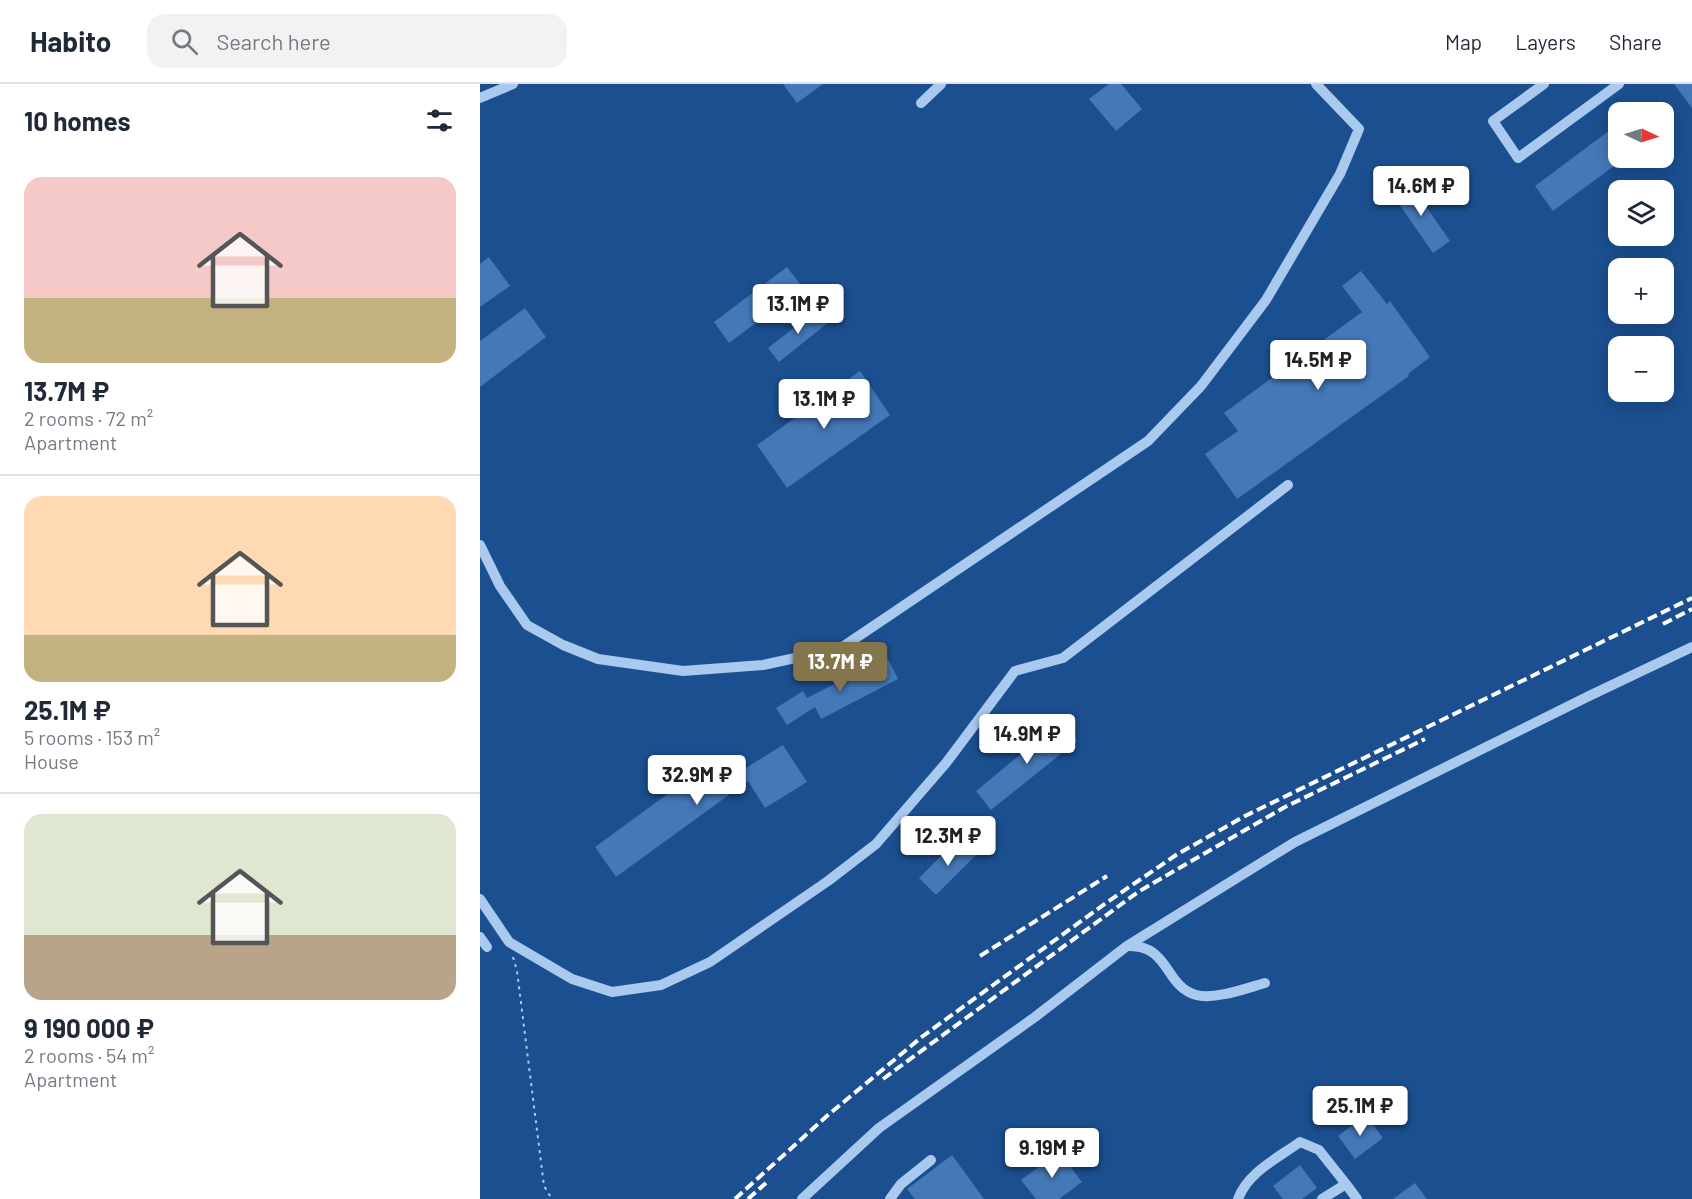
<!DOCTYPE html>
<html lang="en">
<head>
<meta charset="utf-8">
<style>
  body { margin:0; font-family:Barlow,sans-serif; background:#f2f2f3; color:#1f2937; height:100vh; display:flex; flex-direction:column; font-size:22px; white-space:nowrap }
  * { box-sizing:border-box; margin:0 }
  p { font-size:20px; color:#747a83 }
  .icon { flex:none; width:33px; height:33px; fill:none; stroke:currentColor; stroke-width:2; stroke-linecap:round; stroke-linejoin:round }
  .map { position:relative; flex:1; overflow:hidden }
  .side { display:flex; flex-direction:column; background:#fff; width:480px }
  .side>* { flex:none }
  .needle { width:39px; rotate:94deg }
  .buttons { position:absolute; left:1128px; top:18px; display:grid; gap:12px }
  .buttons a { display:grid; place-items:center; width:66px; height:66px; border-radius:12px; background:#fff; box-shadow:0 3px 15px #0003; font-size:30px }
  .price { position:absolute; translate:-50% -51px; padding:0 14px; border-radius:6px; background:#fff; color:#222; font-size:20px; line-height:39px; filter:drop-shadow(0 2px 3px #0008) }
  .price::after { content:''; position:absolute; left:50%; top:36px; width:18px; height:14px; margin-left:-9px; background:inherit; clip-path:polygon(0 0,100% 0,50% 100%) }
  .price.on { background:#84754c; color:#fff }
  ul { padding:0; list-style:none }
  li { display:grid; align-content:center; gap:12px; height:318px; padding:0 24px }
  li+li { border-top:2px solid #e0e1e3 }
  li span { display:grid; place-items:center; height:186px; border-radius:18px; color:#555 }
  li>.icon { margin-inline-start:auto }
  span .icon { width:108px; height:108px; fill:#fffc; stroke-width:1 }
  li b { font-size:26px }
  h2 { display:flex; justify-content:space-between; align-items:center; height:72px; padding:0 24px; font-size:26px }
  header { display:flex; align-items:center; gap:36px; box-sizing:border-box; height:84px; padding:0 30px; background:#fff; border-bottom:2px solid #e0e1e3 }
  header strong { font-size:28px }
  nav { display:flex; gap:33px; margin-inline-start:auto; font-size:21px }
  .search { width:420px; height:54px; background:#f2f2f3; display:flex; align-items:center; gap:15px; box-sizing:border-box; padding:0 21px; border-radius:18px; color:#747a83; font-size:22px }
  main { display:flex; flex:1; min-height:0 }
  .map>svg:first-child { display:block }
  .building { fill:#4478b7 }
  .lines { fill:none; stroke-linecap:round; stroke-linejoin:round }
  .path { stroke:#a9c9ee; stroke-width:2; stroke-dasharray:3 4.5; stroke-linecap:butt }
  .minor { stroke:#a9c9ee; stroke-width:10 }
  .rail { stroke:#fff; stroke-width:4; stroke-dasharray:10 4.5; stroke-linecap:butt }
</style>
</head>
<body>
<header>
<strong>Habito</strong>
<div class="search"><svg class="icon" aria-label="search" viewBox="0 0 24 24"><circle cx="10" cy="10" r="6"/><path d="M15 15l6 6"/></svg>Search here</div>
<nav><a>Map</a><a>Layers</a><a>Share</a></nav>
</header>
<main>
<section class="side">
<h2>10 homes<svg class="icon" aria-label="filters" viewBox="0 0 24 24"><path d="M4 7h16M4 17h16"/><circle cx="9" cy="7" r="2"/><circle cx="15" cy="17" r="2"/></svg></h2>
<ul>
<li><span style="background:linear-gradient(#f6c9c9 65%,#c2b280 0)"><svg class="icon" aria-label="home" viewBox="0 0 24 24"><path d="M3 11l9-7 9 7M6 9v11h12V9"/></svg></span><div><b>13.7M ₽</b><p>2 rooms · 72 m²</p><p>Apartment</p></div></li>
<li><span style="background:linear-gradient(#ffd9b3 75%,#c2b280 0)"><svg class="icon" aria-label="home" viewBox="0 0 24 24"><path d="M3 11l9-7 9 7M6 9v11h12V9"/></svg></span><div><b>25.1M ₽</b><p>5 rooms · 153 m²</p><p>House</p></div></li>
<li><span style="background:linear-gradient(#dfe7d0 65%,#b9a48a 0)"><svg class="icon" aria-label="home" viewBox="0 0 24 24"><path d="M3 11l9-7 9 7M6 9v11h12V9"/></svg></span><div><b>9 190 000 ₽</b><p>2 rooms · 54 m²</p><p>Apartment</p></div></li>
</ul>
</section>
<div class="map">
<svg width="1212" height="1115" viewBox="0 0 1212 1115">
  <rect width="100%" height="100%" fill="#1b4f8f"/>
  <path class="building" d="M303 0H343L317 19Z
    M629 0H641L662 25 636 47 609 15Z
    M1194 0H1212V24Z
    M1138 40V79L1073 127 1055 102Z
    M929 98 970 157 953 169 912 110Z
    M9 173 30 202 0 223V180Z
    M307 183 323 204 249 259 234 238Z
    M881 187 907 220 910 217 950 273 928 290 929 292 757 415 725 370 758 347 744 329 882 228 862 202Z
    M45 224 66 253 0 303V257Z
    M338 225 349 238 299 278 288 264Z
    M380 287 410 331 307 404 277 361Z
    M407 573 418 595 341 635 335 623 307 641 296 624 323 607 327 614Z
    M581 637 597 657 511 726 496 707Z
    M303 661 327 698 285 724 268 697 136 793 115 763 234 676 248 695Z
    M479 754 496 771 456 811 439 794Z
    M886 1031 903 1054 875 1075 858 1052Z
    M579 1068 602 1098 579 1115H556L541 1096Z
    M472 1071 504 1115H435L427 1105Z
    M820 1081 837 1104 822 1115H803L793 1102Z
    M935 1099 947 1115H913Z"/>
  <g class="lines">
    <path class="path" d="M33 873 37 887 64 1102 72 1115"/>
    <path class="minor" d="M1064 0 1013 37 1038 74 1139 0
      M0 14 33 0
      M441 19 461 0
      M0 461 20 502 47 541 83 561 118 575 203 587 283 581 361 564 668 357 721 302 786 216 860 90 879 45 836 0
      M0 815 29 858 92 895 132 908 181 901 230 878 348 797 396 760 466 679 535 587 583 574 808 401
      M0 853 7 863
      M647 862 815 758 1109 612 1212 563
      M866 1100 877 1115
      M322 1115 399 1044 555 933 647 862C690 860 684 902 716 911 735 916 767 904 785 899
      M410 1115 421 1100 451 1076
      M758 1115C768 1088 798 1074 820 1058L839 1066 866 1100 842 1115"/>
    <path class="rail" d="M1183 540 1212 525
      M500 872 627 792
      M403 995 658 808 805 723 945 655
      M255 1115 348 1031 443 952 626 819 696 771 765 732 1212 514
      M268 1115 286 1099"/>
  </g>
</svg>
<div class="buttons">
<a><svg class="needle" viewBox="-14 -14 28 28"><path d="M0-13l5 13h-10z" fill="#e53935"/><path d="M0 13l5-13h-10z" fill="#747a83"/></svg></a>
<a><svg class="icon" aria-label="layers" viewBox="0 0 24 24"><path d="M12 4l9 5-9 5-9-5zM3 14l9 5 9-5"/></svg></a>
<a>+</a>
<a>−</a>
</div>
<b class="price" style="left:941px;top:133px">14.6M ₽</b>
<b class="price" style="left:318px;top:251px">13.1M ₽</b>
<b class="price" style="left:838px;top:307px">14.5M ₽</b>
<b class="price" style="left:344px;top:346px">13.1M ₽</b>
<b class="price on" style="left:360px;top:609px">13.7M ₽</b>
<b class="price" style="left:547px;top:681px">14.9M ₽</b>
<b class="price" style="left:217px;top:722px">32.9M ₽</b>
<b class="price" style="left:468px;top:783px">12.3M ₽</b>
<b class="price" style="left:880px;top:1053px">25.1M ₽</b>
<b class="price" style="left:572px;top:1095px">9.19M ₽</b>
</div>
</main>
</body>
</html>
